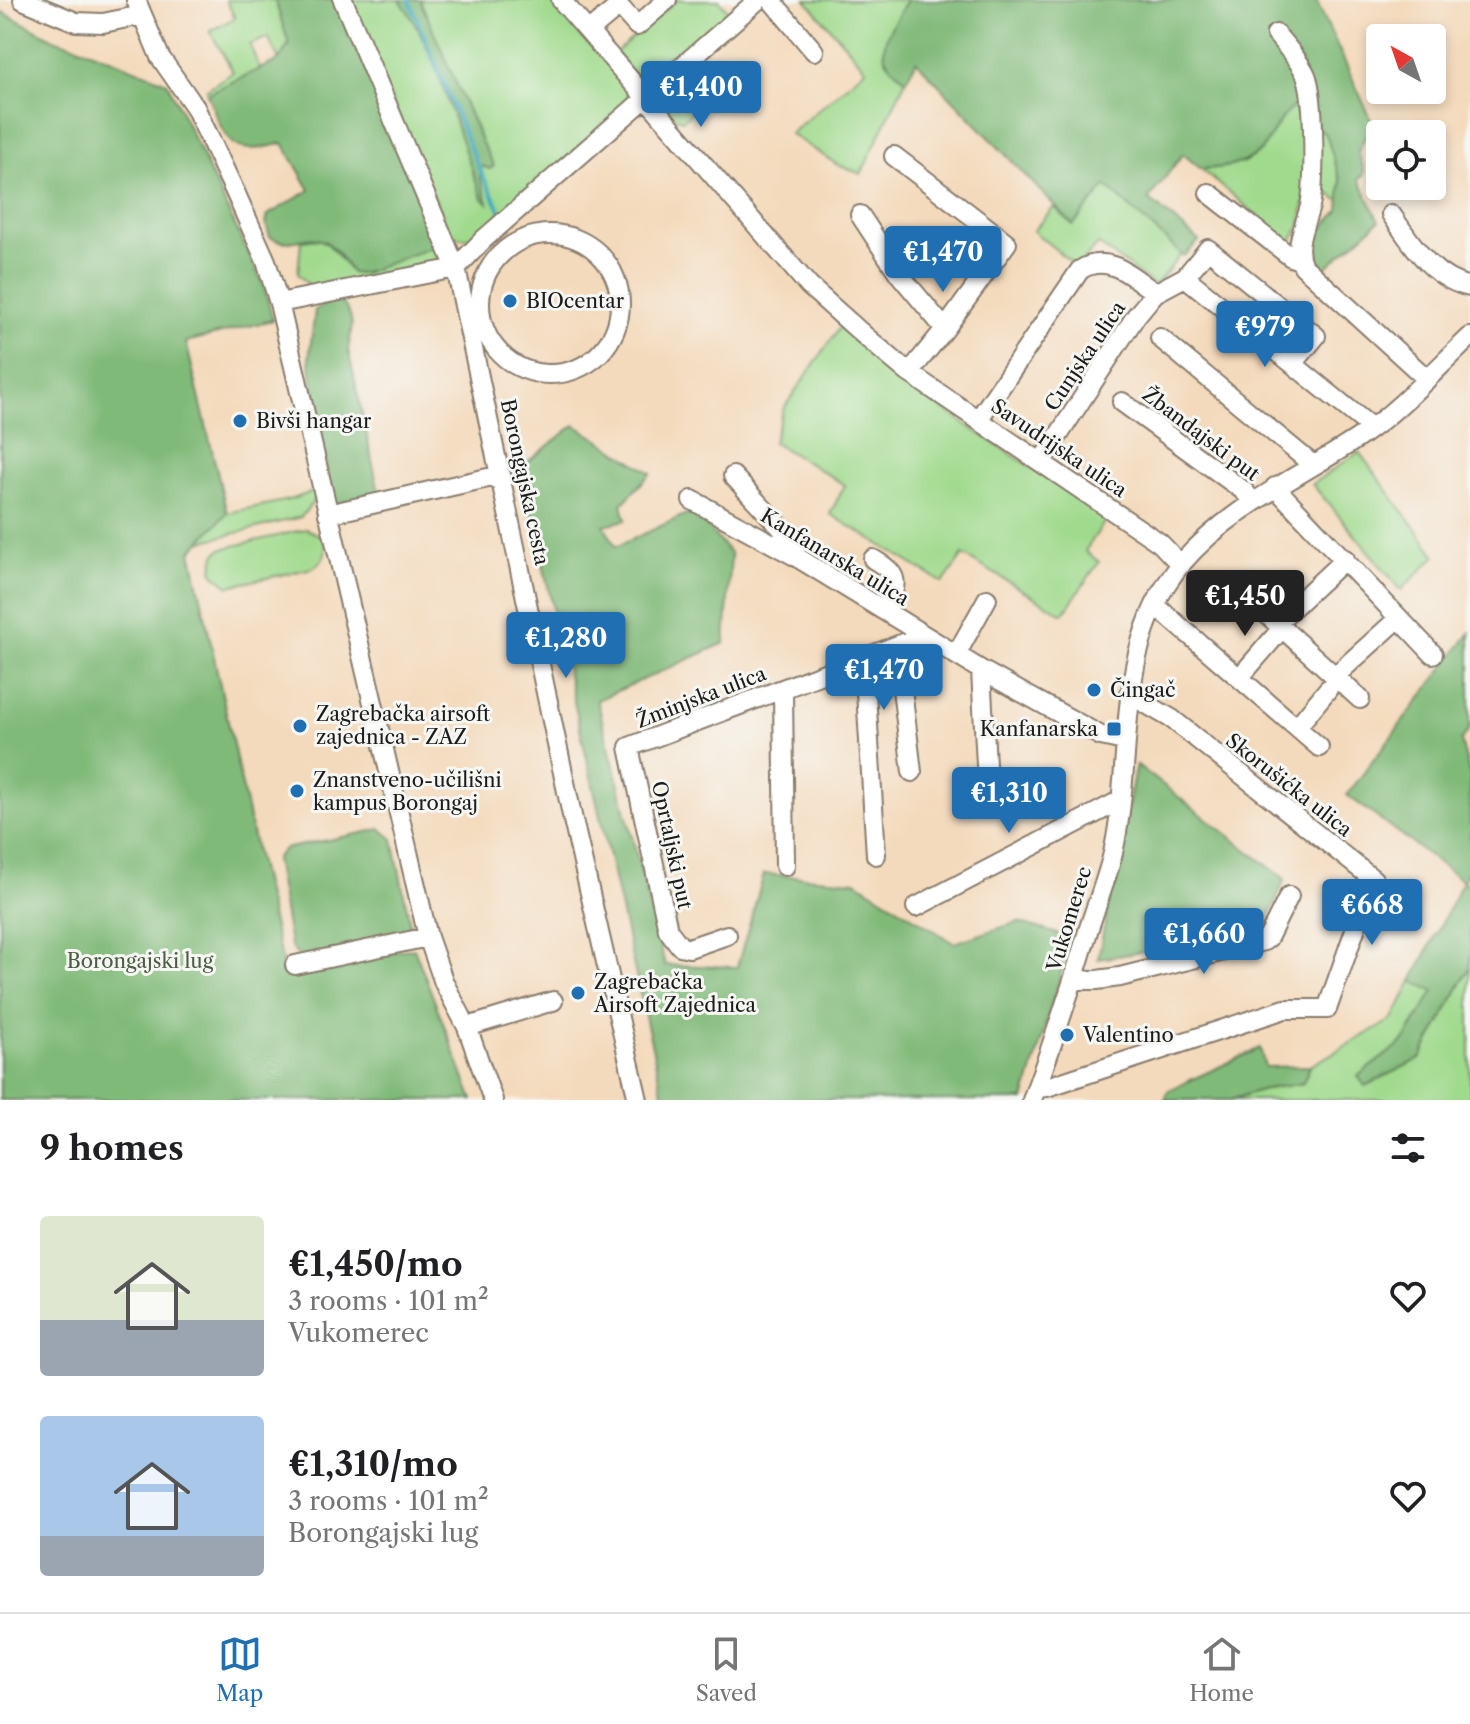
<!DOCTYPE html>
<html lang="en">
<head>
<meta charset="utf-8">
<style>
  body { margin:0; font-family:"Libre Caslon Text",serif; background:#f6f6f6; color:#202124; height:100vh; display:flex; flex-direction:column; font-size:30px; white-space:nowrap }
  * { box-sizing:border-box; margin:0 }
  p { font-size:26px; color:#757577 }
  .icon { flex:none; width:44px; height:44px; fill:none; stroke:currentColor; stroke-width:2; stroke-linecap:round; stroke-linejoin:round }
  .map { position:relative; height:1100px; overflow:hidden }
  .sheet { display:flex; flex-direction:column; background:#fff; flex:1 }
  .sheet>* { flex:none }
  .needle { width:52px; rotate:320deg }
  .fabs { position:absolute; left:1366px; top:24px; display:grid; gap:16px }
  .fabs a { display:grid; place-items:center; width:80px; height:80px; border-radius:8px; background:#fff; box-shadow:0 4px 12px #0003; font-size:40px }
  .price { position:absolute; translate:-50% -68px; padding:0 18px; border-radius:8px; background:#1f6fb2; color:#fff; font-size:26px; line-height:52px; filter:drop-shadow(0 2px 4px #0008) }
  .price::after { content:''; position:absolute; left:50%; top:48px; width:24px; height:18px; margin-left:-12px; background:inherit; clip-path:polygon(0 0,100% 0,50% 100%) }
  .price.selected { background:#222; color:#fff }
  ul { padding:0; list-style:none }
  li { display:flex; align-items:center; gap:24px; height:200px; padding:0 40px }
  li span { display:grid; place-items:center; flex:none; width:224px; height:160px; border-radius:8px; color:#555 }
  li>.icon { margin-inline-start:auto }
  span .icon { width:96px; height:96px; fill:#fffc; stroke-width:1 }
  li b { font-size:34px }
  h2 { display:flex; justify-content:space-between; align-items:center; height:96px; padding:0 40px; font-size:34px }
  .menu { display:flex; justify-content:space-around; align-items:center; height:112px; border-top:2px solid #e0e0e0; background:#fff; font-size:22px; color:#757577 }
  .menu a { display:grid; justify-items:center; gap:4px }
  .menu .selected { color:#1f6fb2 }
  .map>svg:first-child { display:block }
  .green { fill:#a0da8d; stroke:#5e7b54; stroke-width:2 }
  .forest { fill:#80ba78; stroke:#4e6b4a; stroke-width:2 }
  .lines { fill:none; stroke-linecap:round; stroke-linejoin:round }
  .stream { stroke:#3fa9be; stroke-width:4 }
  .minor-casing { stroke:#887b6c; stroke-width:22 }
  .minor { stroke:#fff; stroke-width:18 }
  .poi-dot { fill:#1f6fb2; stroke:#f6f6f2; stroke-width:3 }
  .labels { text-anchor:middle; stroke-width:6; stroke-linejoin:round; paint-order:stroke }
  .poi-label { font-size:20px; fill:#1c1c1c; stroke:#f6f6f2; text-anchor:start }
  .street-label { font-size:20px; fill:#1c1c1c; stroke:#f6f6f2 }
  .park-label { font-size:20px; fill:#4a5e44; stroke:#f6f6f2 }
</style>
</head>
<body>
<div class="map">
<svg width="1470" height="1100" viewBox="0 0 1470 1100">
  <rect width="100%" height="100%" fill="#f6f6f2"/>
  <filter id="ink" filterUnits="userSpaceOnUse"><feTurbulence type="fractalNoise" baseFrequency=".0125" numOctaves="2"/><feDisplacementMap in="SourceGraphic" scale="16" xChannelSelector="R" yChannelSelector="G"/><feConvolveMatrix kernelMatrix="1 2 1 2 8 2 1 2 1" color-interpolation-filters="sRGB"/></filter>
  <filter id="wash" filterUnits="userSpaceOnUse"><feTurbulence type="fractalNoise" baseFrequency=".006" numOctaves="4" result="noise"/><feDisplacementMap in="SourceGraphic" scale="32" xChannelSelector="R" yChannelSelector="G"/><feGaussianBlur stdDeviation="1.8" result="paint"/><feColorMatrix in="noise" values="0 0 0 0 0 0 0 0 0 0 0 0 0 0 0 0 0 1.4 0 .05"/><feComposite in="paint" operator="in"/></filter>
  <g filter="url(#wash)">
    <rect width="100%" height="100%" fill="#f4dabc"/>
    <path class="green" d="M226 0H275L289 44 279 60 268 37 250 45 260 69 207 94V89L233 72 210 31 235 18Z
      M347 0H555L628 88 626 106 475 238H458L450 233Z
      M677 0H719L730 13 651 81 637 78 615 53Z
      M806 0H906L886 60 906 80 861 174 838 165 790 134 866 69Z
      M694 66 701 68 709 77 702 83 712 95 683 120 676 118C652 99 678 79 694 66Z
      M1293 107 1299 117 1326 134 1341 182 1340 201 1325 191 1307 187 1301 223 1290 243 1201 169C1222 168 1247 166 1262 149 1273 135 1278 118 1293 107Z
      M1106 186 1183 252 1155 286 1098 244 1077 267 1033 231 1054 207 1073 225Z
      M319 239 329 245 352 273 361 274 442 243V254L432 266 312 289 298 274 301 241Z
      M840 327C920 401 1017 457 1108 517L1085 551 1099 562 1063 614 963 555 943 583 830 514 845 485 773 442 784 408Z
      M1359 452 1436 556 1401 590 1312 484Z
      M315 491V500L301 517 200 542 227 513 293 499Z
      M306 529 322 536C329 550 326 560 313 568L229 586 217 577 212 570 215 555 221 549Z
      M1470 967V1100H1230L1260 1090 1303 1083 1310 1066 1393 1019 1412 981 1435 991 1404 1041 1420 1059Z"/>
    <path class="forest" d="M275 0H338L442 243 361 274 352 273C344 263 334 244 321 240 304 234 293 249 270 237L266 224 268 215 310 190 283 143C226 159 228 141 207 94L279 60 289 44Z
      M400 0H420L481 141 494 166 490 169 482 166 480 177 488 203 483 199C456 136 440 55 400 0Z
      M907 0H1316L1373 123 1358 151 1365 173 1359 179 1379 221 1322 271 1310 246 1315 235 1339 211 1341 182 1326 134 1299 117 1293 107C1278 118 1273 136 1262 149 1247 166 1222 168 1201 169L1183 154 1149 199 1199 241 1184 256 1106 186 1073 225 916 61 906 80C900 74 891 68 887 61 876 43 899 16 907 0Z
      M0 11 56 40 80 47 167 82 264 286 273 320 186 342 227 513 191 551 257 855 284 970 414 948 473 1100H0Z
      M331 301 341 302C356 316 352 330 348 349L380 497 335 504 328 479 309 359 315 310Z
      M575 425 651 473 622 504 626 520 604 525 616 547 693 511 731 554 725 643 597 700 665 965 737 967 764 874 856 881 954 943 1018 922 1071 938 1024 1100H664L521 467Z
      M1470 633V729L1461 741 1470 776V869L1463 881 1470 887V967L1420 1059 1365 1086 1358 1076 1404 1041 1434 991 1412 981 1463 881 1347 795Z
      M1136 764 1285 879 1262 933 1098 959Z
      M381 829 393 839 412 934 305 957 296 954 290 944 275 859 284 849Z
      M1260 1048 1265 1067 1310 1066 1303 1083 1260 1090 1230 1100H1165L1169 1090Z"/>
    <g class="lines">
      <path class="stream" d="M409 0 477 164 502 214"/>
    </g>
  </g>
  <g filter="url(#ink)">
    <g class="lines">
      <defs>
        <path id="minor" d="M23 0 76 22 103 23 142 15
          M136 0 160 57 195 107 236 194 266 261 279 303 456 268
          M343 0 456 268 573 820 638 1100
          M561 0 809 286 866 337 909 373 1160 543 1181 565
          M771 0 814 51
          M589 31 619 6 637 26 667 0
          M1276 34C1287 47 1299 60 1306 75 1315 97 1315 181 1310 206 1305 225 1293 247 1303 266L1427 379
          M894 156 1007 243 945 329
          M1209 193 1291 257 1301 261
          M1391 214C1412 244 1432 279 1470 287
          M860 215 899 274 945 329 909 373
          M480 304a70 70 0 1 1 140 0a70 70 0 1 1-140 0Z
          M456 268 484 239 758 0
          M1185 277 1372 428
          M279 303 428 937 444 983 467 1027 493 1100
          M1160 338 1313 465
          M1122 402 1244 491 1253 502
          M978 420 1080 270C1108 252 1133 277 1155 293
          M1041 462 1136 316 1155 293 1185 277 1208 249 1316 336 1293 364
          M733 476 796 544 795 556
          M1275 487 1433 654
          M692 500 795 556 981 670 1101 736 1124 741
          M328 514 501 475
          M873 559C902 576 897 583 886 611
          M1238 588 1360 699
          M1155 605 1319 747
          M1285 615 1345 559
          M897 647 912 772
          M956 655 987 599
          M864 659 876 855
          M981 670 988 803
          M1335 676 1399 618
          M1240 677 1283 627
          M783 690 785 866
          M1297 727 1328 689
          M916 907 1121 800
          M727 935 689 948 680 946 668 930 629 747 922 636
          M295 965 428 937
          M1073 980H1097L1120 977 1264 941 1268 938 1289 896
          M467 1027 553 1001
          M1036 1088 1047 1087 1285 1009H1327L1373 879 1172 719 1129 694
          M1032 1100C1053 1043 1072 986 1089 928 1097 903 1107 878 1113 853 1135 756 1112 646 1182 563 1230 507 1298 478 1358 438 1400 410 1434 371 1470 337"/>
      </defs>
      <use href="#minor" class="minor-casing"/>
      <use href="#minor" class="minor"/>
    </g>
  </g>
  <g class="poi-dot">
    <circle cx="510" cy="301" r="8"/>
    <circle cx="240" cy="421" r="8"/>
    <circle cx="1094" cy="690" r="8"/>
    <circle cx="300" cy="726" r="8"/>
    <rect x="1106" y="721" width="16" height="16" rx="4"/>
    <circle cx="297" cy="791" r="8"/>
    <circle cx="578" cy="993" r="8"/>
    <circle cx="1067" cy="1035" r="8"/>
  </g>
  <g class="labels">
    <g class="poi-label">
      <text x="526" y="308">BIOcentar</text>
      <text x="256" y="428">Bivši hangar</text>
      <text x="1110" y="697">Čingač</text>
      <text x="316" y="721">Zagrebačka airsoft<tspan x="316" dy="23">zajednica - ZAZ</tspan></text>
      <text x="1098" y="736" text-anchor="end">Kanfanarska</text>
      <text x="313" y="787">Znanstveno-učilišni<tspan x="313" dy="23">kampus Borongaj</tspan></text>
      <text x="594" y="989">Zagrebačka<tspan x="594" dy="23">Airsoft Zajednica</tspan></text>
      <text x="1083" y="1042">Valentino</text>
    </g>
    <g class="street-label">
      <text transform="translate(1085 356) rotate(-56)" y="7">Cunjska ulica</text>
      <text transform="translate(1201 434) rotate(37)" y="7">Žbandajski put</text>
      <text transform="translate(1059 448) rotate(34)" y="7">Savudrijska ulica</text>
      <text transform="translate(525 482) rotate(78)" y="7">Borongajska cesta</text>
      <text transform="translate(835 557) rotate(31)" y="7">Kanfanarska ulica</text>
      <text transform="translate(701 697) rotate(-21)" y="7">Žminjska ulica</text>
      <text transform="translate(1289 785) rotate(38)" y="7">Skorušićka ulica</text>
      <text transform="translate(672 845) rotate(78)" y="7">Oprtaljski put</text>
      <text transform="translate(1069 919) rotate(-73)" y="7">Vukomerec</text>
    </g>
    <g class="park-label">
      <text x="140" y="968">Borongajski lug</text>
    </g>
  </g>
</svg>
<div class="fabs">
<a><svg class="needle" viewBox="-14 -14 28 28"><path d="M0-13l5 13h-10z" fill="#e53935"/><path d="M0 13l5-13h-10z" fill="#757577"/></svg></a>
<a><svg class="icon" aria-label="locate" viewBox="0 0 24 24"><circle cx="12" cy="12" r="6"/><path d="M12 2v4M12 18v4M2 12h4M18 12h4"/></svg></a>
</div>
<b class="price" style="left:701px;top:129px">€1,400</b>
<b class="price" style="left:943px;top:294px">€1,470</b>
<b class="price" style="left:1265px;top:369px">€979</b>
<b class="price selected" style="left:1245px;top:638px">€1,450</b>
<b class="price" style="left:566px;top:680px">€1,280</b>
<b class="price" style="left:884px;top:712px">€1,470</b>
<b class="price" style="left:1009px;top:835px">€1,310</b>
<b class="price" style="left:1372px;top:947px">€668</b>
<b class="price" style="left:1204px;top:976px">€1,660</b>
</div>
<section class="sheet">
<h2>9 homes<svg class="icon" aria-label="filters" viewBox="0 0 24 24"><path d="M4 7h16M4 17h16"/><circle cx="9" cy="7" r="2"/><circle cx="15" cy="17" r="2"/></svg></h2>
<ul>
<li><span style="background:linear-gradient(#dfe7d0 65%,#9aa5b1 0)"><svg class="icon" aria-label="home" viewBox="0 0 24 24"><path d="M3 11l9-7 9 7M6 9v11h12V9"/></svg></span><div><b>€1,450/mo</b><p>3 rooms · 101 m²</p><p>Vukomerec</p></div><svg class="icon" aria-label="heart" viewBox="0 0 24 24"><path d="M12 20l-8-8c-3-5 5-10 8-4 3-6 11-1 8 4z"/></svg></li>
<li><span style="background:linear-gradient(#a9c7e8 75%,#9aa5b1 0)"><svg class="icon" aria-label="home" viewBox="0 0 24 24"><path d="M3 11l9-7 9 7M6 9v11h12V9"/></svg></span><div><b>€1,310/mo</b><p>3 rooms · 101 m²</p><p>Borongajski lug</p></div><svg class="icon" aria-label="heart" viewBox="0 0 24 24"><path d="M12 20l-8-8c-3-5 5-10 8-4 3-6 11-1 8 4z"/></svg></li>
</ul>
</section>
<nav class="menu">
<a class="selected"><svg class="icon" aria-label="map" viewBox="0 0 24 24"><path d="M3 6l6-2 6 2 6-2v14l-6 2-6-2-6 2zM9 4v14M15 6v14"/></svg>Map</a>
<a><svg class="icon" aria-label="saved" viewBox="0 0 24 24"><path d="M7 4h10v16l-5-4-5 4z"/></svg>Saved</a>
<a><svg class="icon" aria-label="home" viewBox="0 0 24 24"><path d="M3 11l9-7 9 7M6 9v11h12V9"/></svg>Home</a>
</nav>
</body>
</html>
